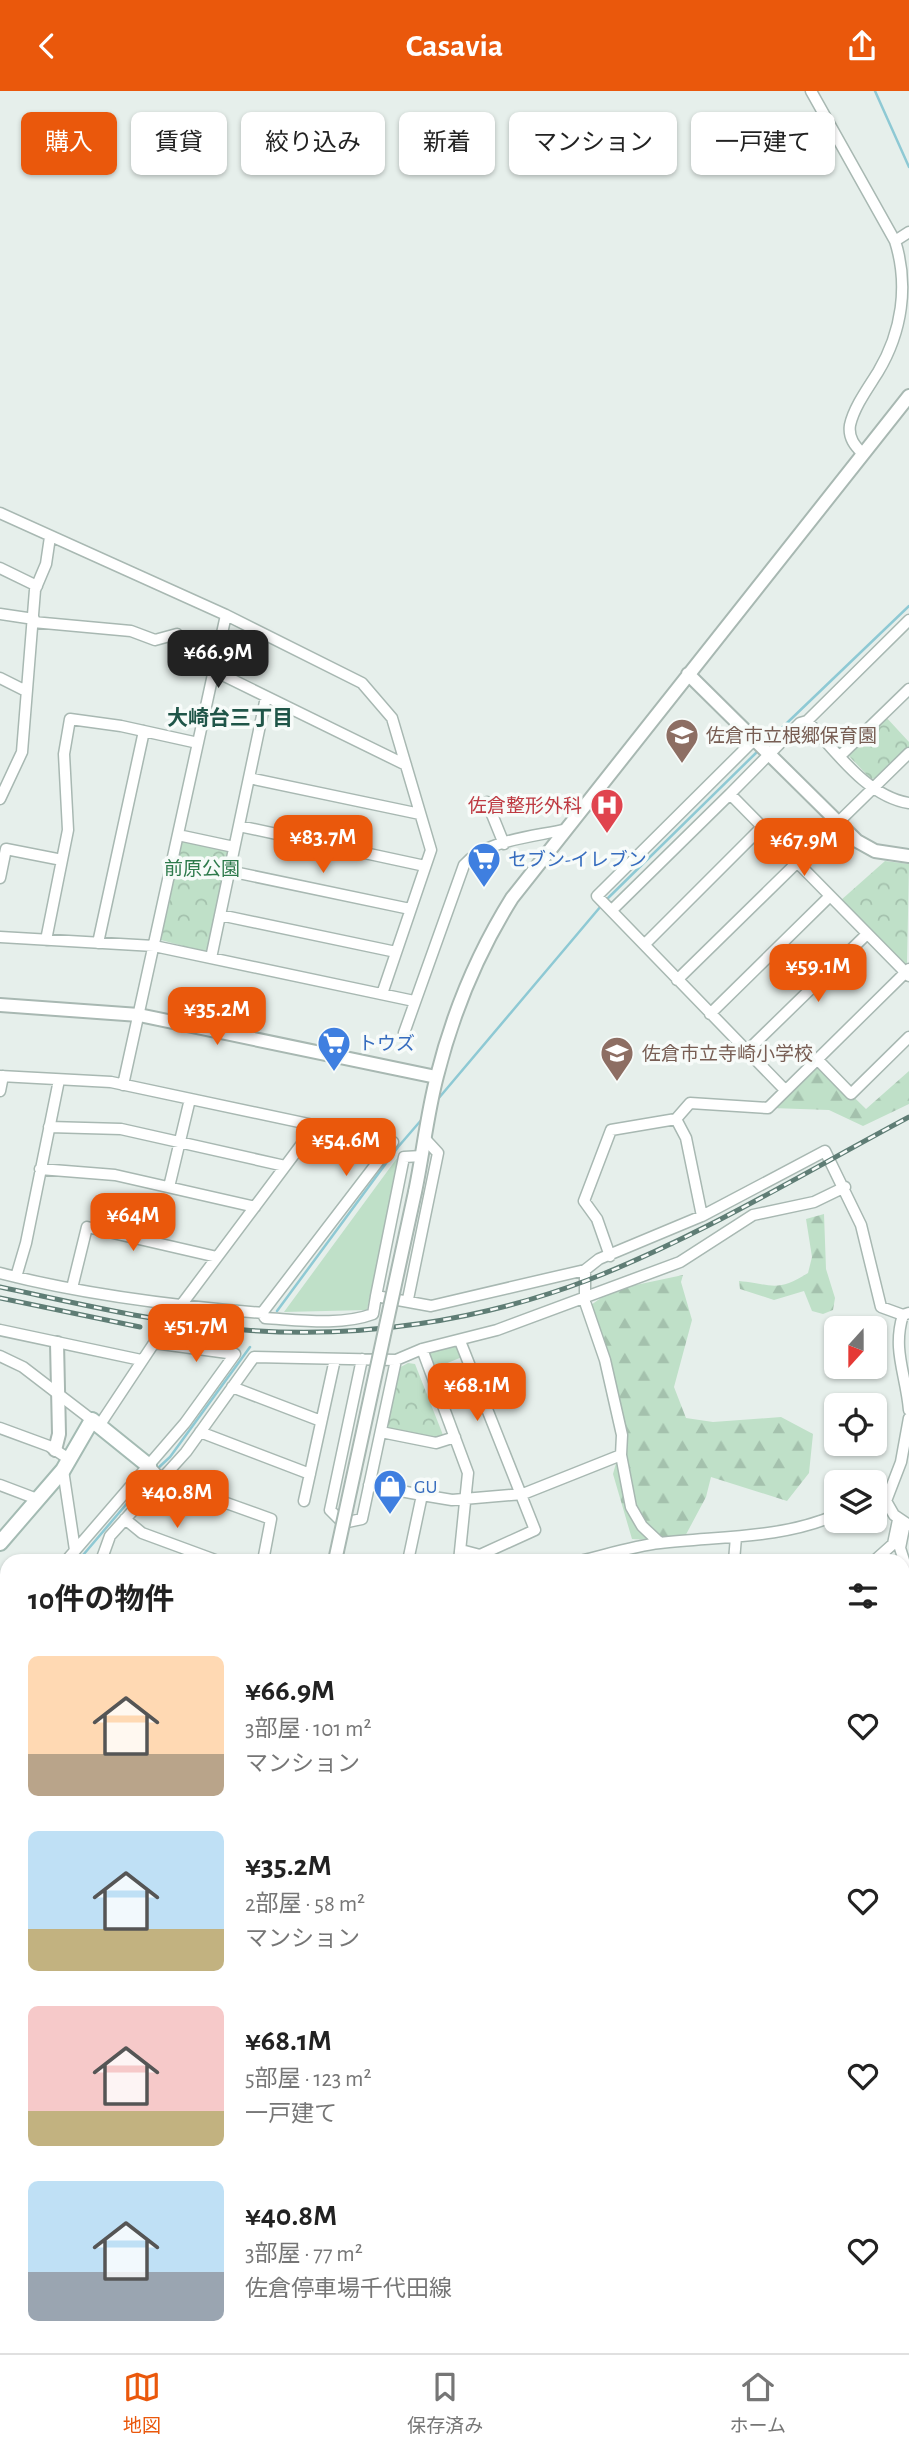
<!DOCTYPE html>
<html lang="ja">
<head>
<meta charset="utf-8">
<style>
  body { margin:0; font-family:"Alegreya Sans","Noto Sans JP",sans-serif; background:#f2f2f2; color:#222; height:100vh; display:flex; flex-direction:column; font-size:26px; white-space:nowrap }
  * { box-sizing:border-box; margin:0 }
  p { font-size:23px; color:#767676 }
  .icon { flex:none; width:38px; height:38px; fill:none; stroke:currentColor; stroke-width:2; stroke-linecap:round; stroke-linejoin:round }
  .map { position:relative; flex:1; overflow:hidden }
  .sheet { position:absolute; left:0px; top:1463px; width:910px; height:800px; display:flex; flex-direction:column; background:#fff; border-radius:21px 21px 0 0; box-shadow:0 2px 5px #0004 }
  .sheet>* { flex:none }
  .top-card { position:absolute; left:21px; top:21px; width:868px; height:63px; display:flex; gap:14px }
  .needle { width:46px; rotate:201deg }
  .tools { position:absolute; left:824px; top:1225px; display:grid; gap:14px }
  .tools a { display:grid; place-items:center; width:63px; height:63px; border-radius:10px; background:#fff; box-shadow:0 2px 5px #0004; font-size:35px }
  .price { position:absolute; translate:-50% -60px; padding:0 16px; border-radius:14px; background:#ea580c; color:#fff; font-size:23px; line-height:46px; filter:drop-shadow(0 2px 4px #0008) }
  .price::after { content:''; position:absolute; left:50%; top:42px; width:21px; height:16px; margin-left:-10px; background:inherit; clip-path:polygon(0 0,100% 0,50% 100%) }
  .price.on { background:#222; color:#fff }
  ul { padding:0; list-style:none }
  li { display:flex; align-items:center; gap:21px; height:175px; padding:0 28px }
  li span { display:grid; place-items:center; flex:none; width:196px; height:140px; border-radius:10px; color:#555 }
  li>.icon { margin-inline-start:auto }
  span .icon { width:84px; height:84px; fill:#fffc; stroke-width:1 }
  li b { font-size:30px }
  h2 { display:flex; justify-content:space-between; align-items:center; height:84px; padding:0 28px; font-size:30px }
  .pill { padding:0 24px; border-radius:10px; background:#fff; box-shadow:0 2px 5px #0004; font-size:24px; line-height:63px }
  .pill.on { background:#ea580c; color:#fff }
  header { display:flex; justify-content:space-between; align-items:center; height:91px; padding:0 28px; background:#ea580c; color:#fff; font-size:32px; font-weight:700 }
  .tabs { display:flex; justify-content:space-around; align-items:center; height:98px; border-top:2px solid #e0e0e0; background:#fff; font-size:19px; color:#767676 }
  .tabs a { display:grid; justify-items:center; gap:4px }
  .tabs .on { color:#ea580c }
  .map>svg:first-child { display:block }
  .grass { fill:#bfe0c8 }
  .forest { fill:url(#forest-firs) }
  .park { fill:url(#park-crowns) }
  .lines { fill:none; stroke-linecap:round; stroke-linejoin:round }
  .stream { stroke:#8ec9d4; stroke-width:2.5 }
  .river { stroke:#8ec9d4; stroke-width:16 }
  .minor-casing { stroke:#a8b8b2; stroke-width:13 }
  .tertiary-casing { stroke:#a8b8b2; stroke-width:16 }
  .secondary-casing { stroke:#a4bbb3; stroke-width:18 }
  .trunk-casing { stroke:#c2cac8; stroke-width:19 }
  .minor { stroke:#fff; stroke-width:10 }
  .tertiary { stroke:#fff; stroke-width:12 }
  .secondary { stroke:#fff; stroke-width:14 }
  .trunk { stroke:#4c8a7c; stroke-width:16 }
  .rail-casing { stroke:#5f7d75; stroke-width:5 }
  .rail { stroke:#f7fbf9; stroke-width:2.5; stroke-dasharray:8; stroke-linecap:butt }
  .tertiary-bridge-casing { stroke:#a8b8b2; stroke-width:16; stroke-linecap:butt }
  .tertiary-bridge { stroke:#fff; stroke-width:12 }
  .labels { text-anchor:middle; stroke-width:7; stroke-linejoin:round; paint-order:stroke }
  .education-label { font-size:19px; fill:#785e54; stroke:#f7fbf9; text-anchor:start }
  .health-label { font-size:19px; fill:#be3a42; stroke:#f7fbf9; text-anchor:end }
  .shop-label { font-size:19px; fill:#366cbe; stroke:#f7fbf9; text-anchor:start }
  .park-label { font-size:19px; fill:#2d7a4b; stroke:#f7fbf9 }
  .neighbourhood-label { font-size:21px; font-weight:bold; fill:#1f5548; stroke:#f7fbf9 }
</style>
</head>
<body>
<header><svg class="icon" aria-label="back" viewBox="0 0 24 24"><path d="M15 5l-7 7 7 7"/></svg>Casavia<svg class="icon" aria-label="share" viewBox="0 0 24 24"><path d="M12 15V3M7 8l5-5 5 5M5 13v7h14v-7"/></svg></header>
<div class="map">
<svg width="909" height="2262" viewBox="0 0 909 2262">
  <defs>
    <pattern id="forest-firs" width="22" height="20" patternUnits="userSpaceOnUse" patternTransform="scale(1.75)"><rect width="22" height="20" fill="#bfe0c8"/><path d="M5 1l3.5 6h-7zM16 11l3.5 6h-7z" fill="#a4c1ad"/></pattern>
    <pattern id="park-crowns" width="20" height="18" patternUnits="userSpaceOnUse" patternTransform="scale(1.75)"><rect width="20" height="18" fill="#bfe0c8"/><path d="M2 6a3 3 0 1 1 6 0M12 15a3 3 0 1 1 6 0" fill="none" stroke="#a4c1ad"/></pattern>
  </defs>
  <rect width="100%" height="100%" fill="#e6efeb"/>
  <path class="grass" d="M400 1063 367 1219 284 1221Z
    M456 1254 462 1266 433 1278 429 1260Z"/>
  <path class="forest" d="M819 972 866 1018 909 980V1013L863 1035 829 1019 772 1017Z
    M824 1123 826 1178 835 1207 833 1219 823 1223 812 1220 804 1200 774 1209 740 1198 739 1190C771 1193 777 1202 808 1182L812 1166 806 1128Z
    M683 1184 681 1191 692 1229 674 1296 686 1327 713 1331 781 1326 813 1343 809 1382 787 1410 711 1386 706 1406 682 1451 632 1448 613 1383 624 1343 607 1307 604 1265 591 1214 612 1199Z
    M903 1725 909 1733V1824L903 1826Z"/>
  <path class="park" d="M885 625 909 651V657L877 687 871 688 849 665V659Z
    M185 749 227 757 230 765 208 859 205 861 161 849 182 751Z
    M885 770 909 773 907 873H901L840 810Z
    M408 1272 415 1273 443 1344 435 1346 389 1337 387 1333 397 1278Z"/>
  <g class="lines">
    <path class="stream" d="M875 0 909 76
      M765 653 909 515
      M605 810 760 658
      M438 1008 601 815
      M277 1220 398 1056 423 1027
      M157 1378 170 1366 250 1256
      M78 1470 152 1383
      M0 1562 7 1554"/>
    <path class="river" d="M0 2168 7 2187
      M32 2256 34 2262"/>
    <defs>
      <path id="minor" d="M811 0 895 150C909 194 902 241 878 281 868 297 854 316 850 334 848 347 855 355 863 363
        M895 150 909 141
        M0 422 226 524 362 592 392 627 431 759 382 903
        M0 477 37 495
        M0 523 34 528
        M909 529 807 630C835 659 867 706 909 712
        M33 531 131 540 155 549 177 543 198 572 406 674
        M0 587 26 600
        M754 649 597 805 785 999
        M841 664 909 598
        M249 687 420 723
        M730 703 800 632 807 630
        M0 708 22 661 35 499 46 473 50 446
        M487 711 504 753
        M239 735 425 775
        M178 744 234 756
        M229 780 410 818
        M0 787 6 758 62 769
        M612 819 730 703 909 885
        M220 824 396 861
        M0 846 154 855 414 910
        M46 849 68 739 64 663 70 628 121 635 198 652
        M98 852 144 640
        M646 852 762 736
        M211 867 266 606
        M677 889 909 662
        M710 923 830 805
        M404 942 464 774C487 748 534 746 567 738
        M747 960 867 843
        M817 968 851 1003 909 946
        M0 985 111 991 393 1051 262 1222C175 1215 85 1204 0 1182
        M123 994 226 524
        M0 1000 3 985
        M676 1028 690 1012 768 1017 909 878
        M49 1036 121 1038 285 1075
        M40 1078 115 1084 255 1116
        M169 1096 190 1008
        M610 1165 597 1128 584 1110 611 1039 676 1028 686 1047 702 1125
        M585 1179V1211L605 1269 622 1344 621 1364 631 1416 642 1435 660 1452
        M16 1186 26 1152 59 989
        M72 1197 87 1136 217 1166
        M376 1205 404 1066 422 1065
        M408 1208 438 1062 426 1049
        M182 1213 316 1034
        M262 1222 265 1227C299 1229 341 1235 373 1223L376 1205 431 1215 585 1179 599 1168 702 1125 825 1060 861 1134 881 1216 903 1224 909 1222
        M903 1224C892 1259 906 1283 909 1319
        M0 1239 141 1269
        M460 1250 535 1439 480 1464 461 1459
        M422 1258 468 1382 459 1470
        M0 1265 23 1276 92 1329
        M362 1268 330 1419 343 1432 362 1428 396 1269
        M232 1296 321 1330
        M909 1327 901 1371 886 1410 894 1424 909 1434
        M0 1337 49 1355 69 1368
        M200 1341 310 1383
        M381 1341 436 1352 455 1346
        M149 1375 162 1389 271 1428 263 1470
        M63 1379 75 1459
        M0 1394 37 1408
        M369 1394 422 1404 408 1470
        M422 1404 452 1409 523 1403 621 1364
        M304 1410 335 1268
        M875 1413 886 1410
        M125 1428 142 1442 218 1470
        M905 1432 900 1457 909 1485
        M66 1470 185 1332 235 1263 154 1252 99 1335
        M101 1470 110 1445 186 1361 254 1266 396 1269 422 1258 497 1239 680 1171 753 1124 814 1111 845 1096
        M580 1470C606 1464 633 1455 660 1452 719 1445 781 1448 836 1424
        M734 1470 736 1446
        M874 1470 893 1453 898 1429
        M903 1530 909 1514
        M0 1548 7 1539
        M903 1576 909 1578
        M0 1617 7 1609
        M0 1682 7 1674
        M0 1741 7 1743
        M0 1805 7 1807"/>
      <path id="tertiary" d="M688 583 857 750 875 760 909 765
        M0 914 139 924 436 986
        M415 1101C423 1063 427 1023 437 985 453 921 477 863 512 807L909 305
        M55 1359 59 1343 57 1252
        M310 2256 332 2262
        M898 2256 909 2261
        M436 2262 438 2256"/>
      <path id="secondary" d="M0 1452 63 1379 92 1329 149 1375
        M0 1528 7 1531
        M903 1848H909"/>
      <path id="trunk" d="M0 1876 7 1878
        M167 2262 169 2256"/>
    </defs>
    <use href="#minor" class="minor-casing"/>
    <use href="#tertiary" class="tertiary-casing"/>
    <use href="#secondary" class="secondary-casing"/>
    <use href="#trunk" class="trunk-casing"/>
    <use href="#minor" class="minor"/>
    <use href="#tertiary" class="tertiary"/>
    <use href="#secondary" class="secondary"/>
    <use href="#trunk" class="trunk"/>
    <defs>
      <path id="rail" d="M0 1196C81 1213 162 1233 245 1239 360 1248 480 1230 588 1189 699 1146 804 1082 909 1026
        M0 1207 140 1236"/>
    </defs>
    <use href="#rail" class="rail-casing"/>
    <use href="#rail" class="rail"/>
    <defs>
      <path id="tertiary-bridge" d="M336 1465 415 1101"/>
    </defs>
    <use href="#tertiary-bridge" class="tertiary-bridge-casing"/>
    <use href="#tertiary-bridge" class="tertiary-bridge"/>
  </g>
  <defs>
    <symbol id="school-pin" viewBox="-11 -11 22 30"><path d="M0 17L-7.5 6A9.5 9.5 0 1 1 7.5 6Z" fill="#8d6e63" stroke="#f7fbf9"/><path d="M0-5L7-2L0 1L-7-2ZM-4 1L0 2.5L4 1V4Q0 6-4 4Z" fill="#fff"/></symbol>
    <symbol id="hospital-pin" viewBox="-11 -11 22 30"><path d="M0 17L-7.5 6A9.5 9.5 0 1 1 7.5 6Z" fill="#e0444e" stroke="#f7fbf9"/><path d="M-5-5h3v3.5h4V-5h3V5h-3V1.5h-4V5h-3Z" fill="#fff"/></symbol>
    <symbol id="supermarket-pin" viewBox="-11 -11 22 30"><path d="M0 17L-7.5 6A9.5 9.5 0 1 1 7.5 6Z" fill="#3f7fe0" stroke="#f7fbf9"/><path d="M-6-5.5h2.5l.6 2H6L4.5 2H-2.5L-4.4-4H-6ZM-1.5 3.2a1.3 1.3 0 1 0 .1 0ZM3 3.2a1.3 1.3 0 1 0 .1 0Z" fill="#fff"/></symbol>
    <symbol id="shop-pin" viewBox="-11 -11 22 30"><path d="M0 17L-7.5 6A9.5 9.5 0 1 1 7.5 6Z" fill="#3f7fe0" stroke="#f7fbf9"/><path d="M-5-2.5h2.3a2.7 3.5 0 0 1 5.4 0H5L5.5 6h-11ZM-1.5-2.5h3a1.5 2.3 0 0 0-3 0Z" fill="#fff"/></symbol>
  </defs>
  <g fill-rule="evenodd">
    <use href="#school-pin" x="663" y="625" width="38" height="52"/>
    <use href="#hospital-pin" x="588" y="695" width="38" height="52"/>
    <use href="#supermarket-pin" x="465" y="749" width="38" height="52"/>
    <use href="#supermarket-pin" x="315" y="933" width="38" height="52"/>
    <use href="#school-pin" x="598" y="943" width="38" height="52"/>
    <use href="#shop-pin" x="371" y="1376" width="38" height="52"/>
  </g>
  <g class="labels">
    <g class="education-label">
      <text x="706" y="651">佐倉市立根郷保育園</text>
      <text x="642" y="969">佐倉市立寺崎小学校</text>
    </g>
    <g class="health-label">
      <text x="582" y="721">佐倉整形外科</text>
    </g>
    <g class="shop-label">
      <text x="508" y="775">セブン-イレブン</text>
      <text x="358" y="959">トウズ</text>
      <text x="414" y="1402">GU</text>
    </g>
    <g class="park-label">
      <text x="202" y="784">前原公園</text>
    </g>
    <g class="neighbourhood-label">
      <text x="230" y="634">大崎台三丁目</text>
    </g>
  </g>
</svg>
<div class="tools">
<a><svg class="needle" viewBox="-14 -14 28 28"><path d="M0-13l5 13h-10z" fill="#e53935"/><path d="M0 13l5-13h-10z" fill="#767676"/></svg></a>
<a><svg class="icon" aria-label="locate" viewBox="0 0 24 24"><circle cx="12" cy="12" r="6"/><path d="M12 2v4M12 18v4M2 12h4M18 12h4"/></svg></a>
<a><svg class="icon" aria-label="layers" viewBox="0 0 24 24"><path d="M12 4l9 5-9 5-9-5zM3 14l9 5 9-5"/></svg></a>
</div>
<b class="price on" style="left:218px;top:599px">¥66.9M</b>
<b class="price" style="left:323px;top:784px">¥83.7M</b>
<b class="price" style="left:804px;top:787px">¥67.9M</b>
<b class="price" style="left:818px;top:913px">¥59.1M</b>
<b class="price" style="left:217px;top:956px">¥35.2M</b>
<b class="price" style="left:346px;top:1087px">¥54.6M</b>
<b class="price" style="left:133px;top:1162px">¥64M</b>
<b class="price" style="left:196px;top:1273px">¥51.7M</b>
<b class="price" style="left:477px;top:1332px">¥68.1M</b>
<b class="price" style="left:177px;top:1439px">¥40.8M</b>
<div class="top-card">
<a class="pill on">購入</a>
<a class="pill">賃貸</a>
<a class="pill">絞り込み</a>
<a class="pill">新着</a>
<a class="pill">マンション</a>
<a class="pill">一戸建て</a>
</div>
<section class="sheet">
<h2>10件の物件<svg class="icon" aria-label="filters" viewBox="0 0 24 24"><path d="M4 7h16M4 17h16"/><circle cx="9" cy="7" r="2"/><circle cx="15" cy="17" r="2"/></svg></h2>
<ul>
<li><span style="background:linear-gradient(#ffd9b3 70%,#b9a48a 0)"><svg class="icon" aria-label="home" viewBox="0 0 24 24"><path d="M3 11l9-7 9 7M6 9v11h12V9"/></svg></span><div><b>¥66.9M</b><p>3部屋 · 101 m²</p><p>マンション</p></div><svg class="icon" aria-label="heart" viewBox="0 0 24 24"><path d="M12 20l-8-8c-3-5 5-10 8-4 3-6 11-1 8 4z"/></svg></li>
<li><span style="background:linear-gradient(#bfe0f5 70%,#c2b280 0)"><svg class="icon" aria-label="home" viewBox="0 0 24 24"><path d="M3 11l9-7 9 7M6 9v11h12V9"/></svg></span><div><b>¥35.2M</b><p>2部屋 · 58 m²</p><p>マンション</p></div><svg class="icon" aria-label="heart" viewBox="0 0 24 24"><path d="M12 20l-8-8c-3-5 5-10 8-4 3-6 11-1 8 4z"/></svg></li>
<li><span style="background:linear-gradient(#f6c9c9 75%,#c2b280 0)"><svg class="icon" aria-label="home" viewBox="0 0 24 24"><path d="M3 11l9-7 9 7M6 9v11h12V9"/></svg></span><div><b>¥68.1M</b><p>5部屋 · 123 m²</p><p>一戸建て</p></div><svg class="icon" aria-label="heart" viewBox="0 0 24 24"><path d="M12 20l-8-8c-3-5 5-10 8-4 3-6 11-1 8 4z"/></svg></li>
<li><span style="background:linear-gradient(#bfe0f5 65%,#9aa5b1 0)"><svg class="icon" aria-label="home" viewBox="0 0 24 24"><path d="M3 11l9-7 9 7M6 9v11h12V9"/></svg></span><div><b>¥40.8M</b><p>3部屋 · 77 m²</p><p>佐倉停車場千代田線</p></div><svg class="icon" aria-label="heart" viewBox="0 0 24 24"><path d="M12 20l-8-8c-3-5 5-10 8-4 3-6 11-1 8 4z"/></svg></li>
</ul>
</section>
</div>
<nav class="tabs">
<a class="on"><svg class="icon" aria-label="map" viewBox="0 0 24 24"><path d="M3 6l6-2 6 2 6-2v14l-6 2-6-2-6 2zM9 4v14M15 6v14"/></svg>地図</a>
<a><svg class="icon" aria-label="saved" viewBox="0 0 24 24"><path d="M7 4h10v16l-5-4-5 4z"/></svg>保存済み</a>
<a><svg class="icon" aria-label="home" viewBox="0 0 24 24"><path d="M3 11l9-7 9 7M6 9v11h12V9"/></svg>ホーム</a>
</nav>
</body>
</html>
